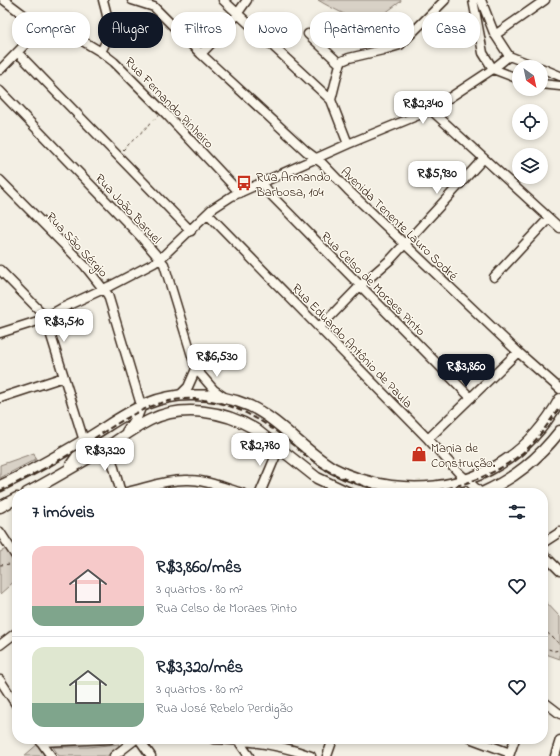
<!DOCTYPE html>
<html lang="pt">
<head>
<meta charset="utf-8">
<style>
  body { margin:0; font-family:"Indie Flower",sans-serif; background:#f2f2f3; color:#1f2937; height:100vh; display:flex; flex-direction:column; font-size:15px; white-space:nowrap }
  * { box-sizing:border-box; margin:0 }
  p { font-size:13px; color:#747a83 }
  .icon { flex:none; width:22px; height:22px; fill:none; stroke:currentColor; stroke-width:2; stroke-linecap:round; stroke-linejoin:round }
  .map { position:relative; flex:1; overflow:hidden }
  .side { position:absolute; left:12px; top:488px; width:536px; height:256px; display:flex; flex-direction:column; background:#fff; border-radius:16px; box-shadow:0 2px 6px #0003 }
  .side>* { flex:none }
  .banner { position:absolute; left:12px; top:12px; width:536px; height:36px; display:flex; gap:8px }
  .needle { width:26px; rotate:147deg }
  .fabs { position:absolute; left:512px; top:60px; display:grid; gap:8px }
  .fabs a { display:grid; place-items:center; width:36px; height:36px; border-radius:50%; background:#fff; box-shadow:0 2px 6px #0003; font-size:20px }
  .price { position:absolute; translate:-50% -34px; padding:0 9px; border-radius:8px; background:#fff; color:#222; font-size:13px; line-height:26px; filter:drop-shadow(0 1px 2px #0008) }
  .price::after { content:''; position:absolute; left:50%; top:24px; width:12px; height:9px; margin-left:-6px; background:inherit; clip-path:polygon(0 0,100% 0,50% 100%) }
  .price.selected { background:#111827; color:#fff }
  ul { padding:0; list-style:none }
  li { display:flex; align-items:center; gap:12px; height:100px; padding:0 20px }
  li+li { border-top:1px solid #e0e1e3 }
  li span { display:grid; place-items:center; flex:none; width:112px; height:80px; border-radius:12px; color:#555 }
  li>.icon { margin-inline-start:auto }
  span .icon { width:48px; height:48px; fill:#fffc; stroke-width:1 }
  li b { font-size:17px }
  h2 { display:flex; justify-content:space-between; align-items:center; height:48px; padding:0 20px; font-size:17px }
  .tag { padding:0 14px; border-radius:16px; background:#fff; box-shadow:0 2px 6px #0003; font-size:14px; line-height:36px }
  .tag.selected { background:#111827; color:#fff }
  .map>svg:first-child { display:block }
  .green { fill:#d8d1c6; stroke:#8a7e72 }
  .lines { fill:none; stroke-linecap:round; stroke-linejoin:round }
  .minor-casing { stroke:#3b2a1e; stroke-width:11 }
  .major-casing { stroke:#3b2a1e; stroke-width:13 }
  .path { stroke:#3b2a1e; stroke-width:1; stroke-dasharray:3 3; stroke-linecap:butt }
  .minor { stroke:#fbf7ec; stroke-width:8 }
  .major { stroke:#fbf7ec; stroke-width:10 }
  .rail { stroke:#3b2a1e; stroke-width:2; stroke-dasharray:6 3; stroke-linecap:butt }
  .labels { text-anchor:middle; stroke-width:3; stroke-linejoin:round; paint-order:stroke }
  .street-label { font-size:13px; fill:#3b2a1e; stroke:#fbf7ec }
  .poi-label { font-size:13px; fill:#3b2a1e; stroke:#fbf7ec; text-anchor:start }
</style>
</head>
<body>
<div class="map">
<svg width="560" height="756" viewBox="0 0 560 756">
  <rect width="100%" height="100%" fill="#f3efe4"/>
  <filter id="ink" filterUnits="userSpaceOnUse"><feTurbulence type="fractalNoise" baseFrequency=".025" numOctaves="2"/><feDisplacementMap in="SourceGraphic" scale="8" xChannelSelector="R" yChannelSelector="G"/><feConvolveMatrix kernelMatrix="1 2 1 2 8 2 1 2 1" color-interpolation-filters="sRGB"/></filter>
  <g filter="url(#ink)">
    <path class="green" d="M318 0H401L400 2 366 27C351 16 334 10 318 0Z
      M34 453 36 459 0 478V465Z
      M17 546V579L0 594V552L10 547Z
      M543 599 560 617V659L543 653Z
      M39 743 48 756H24Z
      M119 744 118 748 107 756H59L53 747H88Z"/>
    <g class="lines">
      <defs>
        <path id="minor" d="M4 0 41 28 57 30 71 34 101 52 114 62 166 114 240 193
          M132 0 154 7 201 54 306 151 322 163 348 190 518 352 560 389
          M223 0 331 100 348 144
          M473 0 483 53 493 69 519 79
          M481 0 494 33 509 56 537 67
          M308 34 340 64
          M495 35 545 0
          M101 52C113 30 109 23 103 0
          M18 53 191 231
          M201 54 230 24 247 0
          M541 68 560 76
          M0 70 41 28
          M541 84 560 86
          M0 91 140 236 164 264 196 369 214 390 224 397
          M331 100 339 68 342 61 349 58 383 50 400 45 445 0
          M431 110 560 228
          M0 180 85 266 108 295 141 405
          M262 183 272 196 471 398
          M208 214 428 439 459 473 481 493
          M0 270 43 314 48 326 84 441
          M494 277 549 218
          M318 326 324 323 360 286 391 259 483 159
          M0 333 41 320 62 308 110 286 154 263 160 259 212 209 232 196 348 144 431 110 493 69 509 56
          M180 395 188 387 196 369
          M0 398 64 377
          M428 439 518 352
          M108 446 121 493
          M122 493C144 489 166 479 189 480 207 480 225 488 242 493
          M260 493 279 448
          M0 532 17 558
          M543 543 560 532
          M543 554 560 571
          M0 645 17 632
          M0 680 17 706
          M543 701 560 714
          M39 739 51 756
          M139 739 151 756
          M213 739C247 740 279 744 311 756
          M237 739 249 756
          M472 739 510 753
          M41 742 110 739
          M114 756 136 739
          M327 756 333 739
          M509 756 515 739
          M555 756 560 740"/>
        <path id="major" d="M127 432 136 418 141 405
          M71 465 80 452 84 441
          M0 486C30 472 59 455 88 438 123 417 149 394 193 395 212 395 232 398 250 406 281 421 303 450 333 468 351 478 370 483 391 486 463 495 525 463 560 399
          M27 493C55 478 82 462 109 446 122 437 136 427 150 420 183 404 224 411 255 429L317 478 349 493
          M482 493C515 478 538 459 560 431
          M0 507 17 498"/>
      </defs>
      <use href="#minor" class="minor-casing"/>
      <use href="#major" class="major-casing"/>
      <path class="path" d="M123 150 158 116
        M0 565 11 564
        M543 629 560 644
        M543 647 554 651 560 650"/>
      <use href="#minor" class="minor"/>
      <use href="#major" class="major"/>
      <path class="rail" d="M0 491C23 480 46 468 68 455 107 432 147 396 195 399 226 401 252 414 277 432 294 445 309 460 328 471 351 483 378 492 404 493 448 494 503 475 533 443 543 432 551 419 560 407"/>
    </g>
  </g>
  <defs>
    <symbol id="bus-bare" viewBox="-9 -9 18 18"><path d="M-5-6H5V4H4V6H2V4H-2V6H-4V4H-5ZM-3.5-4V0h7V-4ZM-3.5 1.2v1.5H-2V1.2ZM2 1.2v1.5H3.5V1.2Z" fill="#c8321e" stroke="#fbf7ec" stroke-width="2.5" paint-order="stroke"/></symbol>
    <symbol id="shop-bare" viewBox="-9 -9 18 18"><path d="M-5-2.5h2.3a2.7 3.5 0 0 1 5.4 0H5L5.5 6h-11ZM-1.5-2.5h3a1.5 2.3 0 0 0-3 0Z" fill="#c8321e" stroke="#fbf7ec" stroke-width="2.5" paint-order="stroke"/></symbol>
  </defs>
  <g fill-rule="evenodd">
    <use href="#bus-bare" x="233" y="172" width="22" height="22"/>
    <use href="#shop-bare" x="408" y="443" width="22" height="22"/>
  </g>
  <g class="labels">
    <g class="street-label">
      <text transform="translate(170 102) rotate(46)" y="5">Rua Fernando Pinheiro</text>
      <text transform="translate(129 208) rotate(47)" y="5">Rua João Baruel</text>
      <text transform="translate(400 223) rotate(44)" y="5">Avenida Tenente Lauro Sodré</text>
      <text transform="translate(78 244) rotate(47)" y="5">Rua São Sérgio</text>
      <text transform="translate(374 283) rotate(45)" y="5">Rua Celso de Moraes Pinto</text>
      <text transform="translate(353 345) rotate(46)" y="5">Rua Eduardo Antônio de Paula</text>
    </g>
    <g class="poi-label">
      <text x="256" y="181">Rua Armando<tspan x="256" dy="15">Barbosa, 104</tspan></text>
      <text x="431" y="452">Mania de<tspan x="431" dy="15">Construção.</tspan></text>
    </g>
  </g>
</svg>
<div class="fabs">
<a><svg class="needle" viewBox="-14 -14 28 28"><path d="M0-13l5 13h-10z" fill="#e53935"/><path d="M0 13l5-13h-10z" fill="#747a83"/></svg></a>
<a><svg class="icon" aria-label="locate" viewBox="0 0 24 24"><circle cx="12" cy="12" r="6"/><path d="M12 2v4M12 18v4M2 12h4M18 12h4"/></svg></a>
<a><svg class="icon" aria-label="layers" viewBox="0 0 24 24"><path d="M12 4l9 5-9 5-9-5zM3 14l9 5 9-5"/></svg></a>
</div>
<b class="price" style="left:423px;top:125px">R$2,340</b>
<b class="price" style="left:437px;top:195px">R$5,930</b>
<b class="price" style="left:64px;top:343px">R$3,510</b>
<b class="price" style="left:217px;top:378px">R$6,530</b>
<b class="price selected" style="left:466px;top:388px">R$3,860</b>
<b class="price" style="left:260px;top:467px">R$2,780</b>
<b class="price" style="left:105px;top:472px">R$3,320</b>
<div class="banner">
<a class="tag">Comprar</a>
<a class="tag selected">Alugar</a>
<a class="tag">Filtros</a>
<a class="tag">Novo</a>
<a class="tag">Apartamento</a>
<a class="tag">Casa</a>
</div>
<section class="side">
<h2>7 imóveis<svg class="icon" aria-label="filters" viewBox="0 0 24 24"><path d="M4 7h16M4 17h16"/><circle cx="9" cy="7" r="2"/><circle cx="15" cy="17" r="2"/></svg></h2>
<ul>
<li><span style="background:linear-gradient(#f6c9c9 75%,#7fa58c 0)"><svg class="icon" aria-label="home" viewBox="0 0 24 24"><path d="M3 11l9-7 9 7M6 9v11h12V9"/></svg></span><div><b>R$3,860/mês</b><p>3 quartos · 80 m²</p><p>Rua Celso de Moraes Pinto</p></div><svg class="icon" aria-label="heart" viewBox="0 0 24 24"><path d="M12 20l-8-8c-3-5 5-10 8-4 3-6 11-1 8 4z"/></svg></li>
<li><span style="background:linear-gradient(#dfe7d0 70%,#7fa58c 0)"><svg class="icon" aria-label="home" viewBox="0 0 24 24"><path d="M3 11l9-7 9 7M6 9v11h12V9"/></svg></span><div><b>R$3,320/mês</b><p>3 quartos · 80 m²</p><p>Rua José Rebelo Perdigão</p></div><svg class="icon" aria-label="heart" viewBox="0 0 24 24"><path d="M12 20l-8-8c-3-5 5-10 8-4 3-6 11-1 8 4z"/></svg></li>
</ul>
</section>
</div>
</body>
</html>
